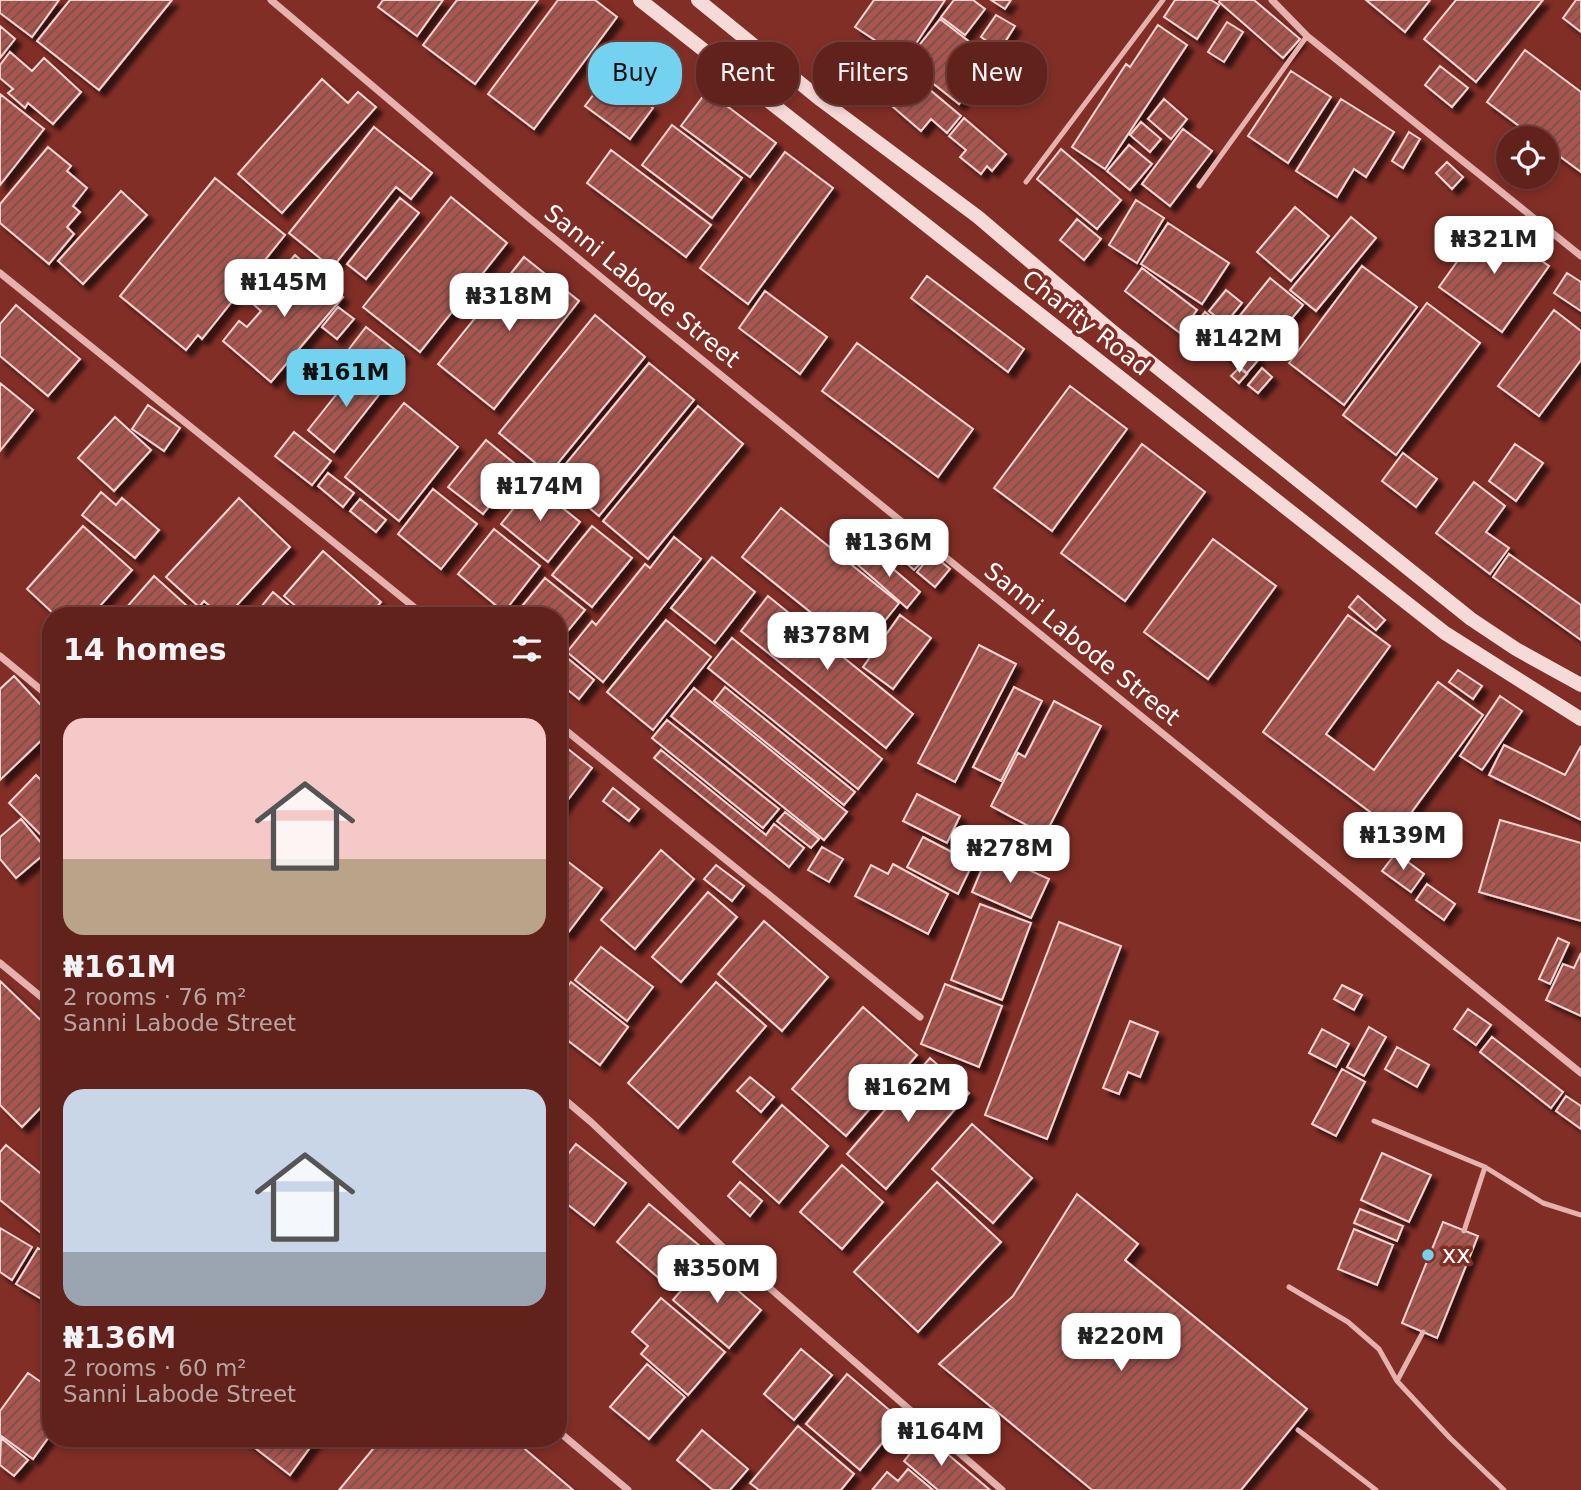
<!DOCTYPE html>
<html lang="en">
<head>
<meta charset="utf-8">
<style>
  body { margin:0; font-family:"DejaVu Sans",sans-serif; background:#6a2f29; color:#f1f3f6; height:100vh; display:flex; flex-direction:column; font-size:26px; white-space:nowrap }
  * { box-sizing:border-box; margin:0 }
  p { font-size:23px; color:#baa4a3 }
  .icon { flex:none; width:38px; height:38px; fill:none; stroke:currentColor; stroke-width:2; stroke-linecap:round; stroke-linejoin:round }
  .map { position:relative; flex:1; overflow:hidden }
  .side { position:absolute; left:42px; top:607px; width:525px; height:840px; display:flex; flex-direction:column; background:#61221c; border-radius:28px; box-shadow:0 4px 10px #0003,0 0 0 2px #753f3b }
  .side>* { flex:none }
  .guide { position:absolute; left:588px; top:42px; width:665px; height:63px; display:flex; gap:14px }
  .controls { position:absolute; left:1496px; top:126px; display:grid; gap:14px }
  .controls a { display:grid; place-items:center; width:63px; height:63px; border-radius:50%; background:#61221c; box-shadow:0 4px 10px #0003,0 0 0 2px #753f3b; font-size:35px }
  .price { position:absolute; translate:-50% -60px; padding:0 16px; border-radius:14px; background:#fff; color:#222; font-size:23px; line-height:46px; filter:drop-shadow(0 2px 4px #0008) }
  .price::after { content:''; position:absolute; left:50%; top:42px; width:21px; height:16px; margin-left:-10px; background:inherit; clip-path:polygon(0 0,100% 0,50% 100%) }
  .price.active { background:#73d2ef; color:#111 }
  ul { padding:0; list-style:none }
  li { display:grid; align-content:center; gap:14px; height:371px; padding:0 21px }
  li span { display:grid; place-items:center; height:217px; border-radius:21px; color:#555 }
  li>.icon { margin-inline-start:auto }
  span .icon { width:126px; height:126px; fill:#fffc; stroke-width:1 }
  li b { font-size:30px }
  h2 { display:flex; justify-content:space-between; align-items:center; height:84px; padding:0 21px; font-size:30px }
  .tag { padding:0 24px; border-radius:28px; background:#61221c; box-shadow:0 4px 10px #0003,0 0 0 2px #753f3b; font-size:24px; line-height:63px }
  .tag.active { background:#73d2ef; color:#111 }
  .map>svg:first-child { display:block }
  .building { fill:url(#building-hatch); stroke:#f5d4d1; stroke-width:2; filter:url(#shadow) }
  .lines { fill:none; stroke-linecap:round; stroke-linejoin:round }
  .lane { stroke:#e6b2ae; stroke-width:5 }
  .street { stroke:#e6b2ae; stroke-width:7 }
  .secondary { stroke:#f6dad8; stroke-width:14 }
  .poi-dot { fill:#73d2ef; stroke:#812e26; stroke-width:2.5 }
  .labels { text-anchor:middle; stroke-width:7; stroke-linejoin:round; paint-order:stroke }
  .street-label { font-size:24px; fill:#fff; stroke:#812e26 }
  .poi-label { font-size:24px; fill:#fff; stroke:#812e26; text-anchor:start }
</style>
</head>
<body>
<div class="map">
<svg width="1581" height="1490" viewBox="0 0 1581 1490">
  <defs>
    <pattern id="building-hatch" width="6" height="6" patternUnits="userSpaceOnUse" patternTransform="scale(1.75)"><rect width="6" height="6" fill="#aa564f"/><path d="M-1 1l2-2M0 6l6-6M5 7l2-2" fill="none" stroke="#76504d"/></pattern>
    <filter id="shadow"><feDropShadow dx="6" dy="6" stdDeviation="2" flood-color="#0009"/></filter>
  </defs>
  <rect width="100%" height="100%" fill="#812e26"/>
  <path class="building" d="M0 0H59L32 37 0 13Z
    M70 0H172L99 90 37 41Z
    M383 0H443L417 36 378 7Z
    M457 0H538L475 84 423 45Z
    M558 0H595L617 17 534 129 488 94Z
    M874 0H945L905 60 855 27Z
    M954 0H973L985 9 965 35 941 17Z
    M991 0H1011L1005 9Z
    M1175 0H1211L1219 5 1197 39 1164 17Z
    M1220 0H1254L1300 39 1283 58 1219 2Z
    M1366 0H1430L1405 32Z
    M1456 0H1543L1476 82 1424 39Z
    M1576 0H1581V32L1563 18Z
    M996 15 1015 26 1000 50 981 37Z
    M940 19 993 60 959 104 906 62Z
    M1227 22 1243 32 1224 62 1208 52Z
    M1158 25 1187 45 1105 169 1072 147 1126 64 1130 67Z
    M0 26 15 39 0 58Z
    M1525 50 1581 92V172L1547 147V138H1535L1487 102Z
    M10 52 32 71 44 58 81 92 53 124 28 103 25 108 8 93 13 89 0 78V65Z
    M896 61 913 75 891 103 874 89Z
    M1440 66 1468 88 1452 107 1425 85Z
    M1291 71 1331 97 1288 163 1248 136Z
    M609 74 653 108 630 139 585 106Z
    M322 79 348 103 358 92 376 107 282 213 238 174Z
    M917 79 961 116 947 133 931 119 921 131 893 107Z
    M707 91 776 143 750 177 681 126Z
    M0 94 44 129 0 185Z
    M1164 99 1187 119 1171 139 1148 119Z
    M1341 99 1394 132 1366 177 1354 169 1337 197 1296 171Z
    M964 118 1006 154 992 171 987 166 981 174 960 157 966 150 949 136Z
    M1141 122 1161 139 1150 152 1130 135Z
    M672 125 742 178 712 218 642 165Z
    M374 127 432 173 411 199 396 187 332 268 289 233Z
    M1183 129 1212 151 1170 206 1142 184Z
    M1409 132 1420 139 1403 168 1392 161Z
    M1129 145 1152 164 1130 190 1107 171Z
    M48 147 71 166 67 171 87 188 73 206 80 212 67 227 74 234 49 264 0 223V204Z
    M1061 149 1121 200 1097 229 1037 179Z
    M611 150 711 225 686 257 587 183Z
    M785 152 833 188 748 304 700 268Z
    M1447 162 1463 177 1452 189 1436 173Z
    M215 178 285 235 202 339 198 335 186 350 120 296Z
    M121 191 147 215 83 284 58 261Z
    M451 197 507 243 420 352 363 307Z
    M400 198 419 213 366 279 347 264Z
    M1136 200 1164 218 1137 263 1109 245Z
    M1295 207 1329 236 1291 281 1257 252Z
    M1351 217 1376 238 1316 311 1290 290Z
    M1077 219 1101 239 1084 260 1060 240Z
    M1486 221 1549 266 1502 332 1439 287Z
    M1168 223 1229 263 1202 304 1141 264Z
    M295 255 343 297 271 382 223 341 239 321 247 327 261 311 253 304Z
    M524 257 579 301 494 409 438 364Z
    M1362 266 1417 307 1344 405 1289 363Z
    M1142 268 1197 310 1180 333 1125 291Z
    M1567 273 1581 282V311L1554 293Z
    M927 276 1024 349 1008 372 911 298Z
    M1270 278 1303 305 1265 351 1233 324Z
    M1226 290 1242 303 1225 324 1209 311Z
    M765 291 827 337 800 374 739 328Z
    M1427 303 1480 343 1396 455 1343 415Z
    M16 305 80 359 48 396 0 356V324Z
    M338 307 354 319 337 339 322 327Z
    M1554 310 1581 331V360L1539 416 1498 386Z
    M1205 312 1224 327 1204 351 1186 335Z
    M595 315 645 357 549 474 499 433Z
    M366 327 403 356 385 378 349 349Z
    M1224 330 1259 359 1247 373 1213 344Z
    M857 343 973 429 938 477 822 391Z
    M649 363 694 400 599 516 554 478Z
    M359 366 385 387 334 452 308 430Z
    M1239 368 1247 374 1239 383 1231 376Z
    M1262 368 1272 377 1258 393 1248 385Z
    M0 383 33 410 0 451Z
    M1070 386 1127 429 1052 531 994 488Z
    M404 403 458 447 399 521 345 477Z
    M148 405 180 428 164 451 132 429Z
    M698 406 743 444 648 559 603 521Z
    M115 417 151 450 114 491 78 458Z
    M294 432 331 461 312 485 275 456Z
    M486 440 520 468 483 514 448 487Z
    M1142 444 1205 492 1125 601 1061 553Z
    M1515 444 1543 463 1516 501 1489 481Z
    M1403 453 1437 479 1416 507 1382 481Z
    M328 473 354 493 343 507 318 486Z
    M1474 482 1505 506 1486 532 1509 548 1490 574 1436 533Z
    M533 484 580 522 548 562 501 524Z
    M433 489 477 524 441 569 398 534Z
    M101 492 116 505 122 498 159 530 135 558 82 515Z
    M239 498 290 547 227 616H221L204 601 199 607 166 577Z
    M360 499 386 520 376 532 350 511Z
    M781 508 899 603 860 652 742 557Z
    M83 526 132 570 91 616H56L27 589Z
    M592 526 632 558 592 607 552 575Z
    M494 529 540 566 504 612 458 574Z
    M674 537 701 559 603 682 567 652 592 621 596 625 645 564 650 568Z
    M914 537 931 553 914 570 897 555Z
    M1213 539 1276 586 1208 679 1144 632Z
    M871 550 920 592 907 608 858 565Z
    M323 551 381 602 369 616H307L284 596Z
    M932 554 950 569 935 587 917 572Z
    M1509 554 1581 605V640L1493 577Z
    M712 557 755 592 715 643 671 608Z
    M154 576 186 605 177 616H119Z
    M545 578 585 610 558 643V616H514Z
    M273 592 301 616H254Z
    M768 596 913 714 886 748 741 631Z
    M1358 596 1385 620 1376 630 1349 607Z
    M191 606 202 616H182Z
    M900 615 931 638 893 689 863 667Z
    M1348 615 1390 646 1326 734 1374 770 1438 682 1483 715 1397 832 1263 732Z
    M666 620 711 657 653 730 607 692Z
    M732 638 882 759 858 789 708 668Z
    M979 645 1016 664 955 782 918 763Z
    M560 652 594 680 579 699 558 682V655Z
    M1458 670 1482 686 1473 699 1449 682Z
    M14 676 51 716V731L0 780V689Z
    M725 687 855 792 844 805 714 701Z
    M1014 687 1042 701 1001 781 973 767Z
    M694 688 847 812 824 840 671 716Z
    M1500 696 1522 711 1482 770 1460 756Z
    M1054 701 1101 726 1045 835 991 806 1018 753 1025 757Z
    M667 720 779 809 763 828 652 738Z
    M558 741 592 768 558 813Z
    M1504 745 1565 775 1581 746V820L1489 775Z
    M661 750 766 835 774 824 804 848 789 867 654 758Z
    M51 768V845L9 803 36 775 40 779Z
    M613 788 639 809 629 821 603 801Z
    M917 794 960 816 947 843 903 821Z
    M785 812 819 839 811 848 777 821Z
    M21 819 48 851 16 878 0 859V837Z
    M1500 820 1581 843V921L1479 892Z
    M923 837 973 863 958 894 907 867Z
    M822 847 843 859 829 882 808 870Z
    M661 850 694 879 635 949 601 920Z
    M989 852 1049 879 1031 918 972 892Z
    M1396 853 1424 874 1411 892 1382 871Z
    M558 854 602 888 567 934 558 927Z
    M893 864 948 894 928 934 855 896 871 865 888 874Z
    M716 865 744 886 732 901 704 879Z
    M1427 884 1455 904 1444 920 1416 900Z
    M708 892 737 917 681 982 652 957Z
    M980 904 1031 923 1002 1000 951 980Z
    M764 921 828 977 782 1031 718 974Z
    M1059 922 1121 946 1047 1139 985 1115Z
    M1558 938 1569 943 1550 984 1539 979Z
    M601 947 653 987 627 1021 575 980Z
    M1581 953V1016L1546 1000 1563 964 1574 968Z
    M0 981 51 1030V1097L22 1127 0 1105Z
    M571 982 628 1027 600 1065 558 1033V999Z
    M716 982 766 1026 678 1128 628 1083Z
    M945 984 1002 1006 979 1067 921 1044Z
    M1342 985 1362 995 1354 1010 1334 999Z
    M863 1007 917 1055 846 1136 792 1089Z
    M1468 1009 1491 1025 1476 1045 1454 1029Z
    M1130 1021 1158 1032 1140 1077 1128 1072 1119 1094 1103 1088Z
    M1369 1027 1386 1037 1364 1076 1347 1067Z
    M1322 1029 1349 1044 1336 1067 1309 1053Z
    M1492 1037 1563 1092 1551 1108 1480 1052Z
    M1397 1047 1429 1065 1417 1087 1385 1069Z
    M930 1058 969 1093 886 1189 847 1154Z
    M1342 1069 1365 1082 1336 1136 1312 1124Z
    M750 1077 774 1097 761 1112 737 1091Z
    M1566 1096 1581 1106V1129L1556 1111Z
    M782 1105 828 1146 779 1203 733 1162Z
    M972 1124 1032 1178 993 1223 932 1169Z
    M576 1144 626 1183 594 1225 558 1197V1167Z
    M6 1145 51 1182V1241L0 1200V1152Z
    M1382 1153 1431 1175 1409 1222 1361 1200Z
    M51 1156V1174L42 1166Z
    M842 1165 883 1202 842 1249 800 1212Z
    M740 1182 762 1201 750 1216 728 1196Z
    M937 1182 1001 1242 918 1332 854 1272Z
    M1077 1194 1138 1244 1125 1260 1307 1409 1241 1490H1092L939 1364 1013 1296Z
    M649 1204 701 1247 668 1286 617 1242Z
    M1360 1209 1403 1226 1397 1241 1354 1223Z
    M1443 1222 1478 1236 1437 1338 1402 1323Z
    M0 1228 32 1247 12 1280 0 1272Z
    M1354 1229 1393 1245 1377 1285 1338 1269Z
    M38 1248 51 1256 50 1304 16 1284Z
    M705 1263 761 1310 729 1348 673 1300Z
    M661 1298 725 1352 688 1395 641 1354 648 1346 632 1332Z
    M801 1349 832 1375 794 1420 764 1394Z
    M647 1364 685 1397 649 1439 610 1407Z
    M28 1373 51 1389V1434L33 1459 0 1435V1411Z
    M847 1374 901 1420 860 1470 806 1424Z
    M798 1426 854 1474 841 1490H759L750 1483Z
    M702 1430 748 1469 730 1490H713L677 1460Z
    M925 1435 990 1490H938L904 1461Z
    M1 1438 28 1460 14 1476 0 1465Z
    M242 1438H317L290 1475Z
    M382 1438H512L573 1490H339Z
    M908 1469 933 1490H872L887 1472 898 1481Z"/>
  <g class="lines">
    <path class="lane" d="M1026 182 1163 0
      M1199 186 1307 36
      M1374 1121 1485 1167 1543 1203 1581 1215
      M1464 1231 1485 1167
      M1289 1287 1348 1322 1379 1349 1397 1381 1450 1438 1504 1490
      M1397 1381 1423 1332
      M1298 1430 1376 1490"/>
    <path class="street" d="M271 0 517 208 647 315 1581 1073
      M1272 0 1307 36 1581 256
      M0 273 425 616
      M0 656 51 698
      M558 724 920 1017
      M0 963 51 1005
      M558 1094 591 1122 727 1251 1002 1490
      M558 1431 628 1490"/>
    <path class="secondary" d="M640 0 1445 633 1581 719
      M698 0 821 100 978 217 1113 332 1471 619 1516 649 1581 685"/>
  </g>
  <circle class="poi-dot" cx="1428" cy="1255" r="7"/>
  <g class="labels">
    <g class="street-label">
      <text transform="translate(642 286) rotate(39)" y="8">Sanni Labode Street</text>
      <text transform="translate(1086 323) rotate(38)" y="8">Charity Road</text>
      <text transform="translate(1082 644) rotate(39)" y="8">Sanni Labode Street</text>
    </g>
    <g class="poi-label">
      <text x="1442" y="1263">xx</text>
    </g>
  </g>
</svg>
<div class="controls">
<a><svg class="icon" aria-label="locate" viewBox="0 0 24 24"><circle cx="12" cy="12" r="6"/><path d="M12 2v4M12 18v4M2 12h4M18 12h4"/></svg></a>
</div>
<b class="price" style="left:1494px;top:276px">₦321M</b>
<b class="price" style="left:284px;top:319px">₦145M</b>
<b class="price" style="left:509px;top:333px">₦318M</b>
<b class="price" style="left:1239px;top:375px">₦142M</b>
<b class="price active" style="left:346px;top:409px">₦161M</b>
<b class="price" style="left:540px;top:523px">₦174M</b>
<b class="price" style="left:889px;top:579px">₦136M</b>
<b class="price" style="left:827px;top:672px">₦378M</b>
<b class="price" style="left:1403px;top:872px">₦139M</b>
<b class="price" style="left:1010px;top:885px">₦278M</b>
<b class="price" style="left:908px;top:1124px">₦162M</b>
<b class="price" style="left:717px;top:1305px">₦350M</b>
<b class="price" style="left:1121px;top:1373px">₦220M</b>
<b class="price" style="left:941px;top:1468px">₦164M</b>
<div class="guide">
<a class="tag active">Buy</a>
<a class="tag">Rent</a>
<a class="tag">Filters</a>
<a class="tag">New</a>
</div>
<section class="side">
<h2>14 homes<svg class="icon" aria-label="filters" viewBox="0 0 24 24"><path d="M4 7h16M4 17h16"/><circle cx="9" cy="7" r="2"/><circle cx="15" cy="17" r="2"/></svg></h2>
<ul>
<li><span style="background:linear-gradient(#f6c9c9 65%,#b9a48a 0)"><svg class="icon" aria-label="home" viewBox="0 0 24 24"><path d="M3 11l9-7 9 7M6 9v11h12V9"/></svg></span><div><b>₦161M</b><p>2 rooms · 76 m²</p><p>Sanni Labode Street</p></div></li>
<li><span style="background:linear-gradient(#c9d6e8 75%,#9aa5b1 0)"><svg class="icon" aria-label="home" viewBox="0 0 24 24"><path d="M3 11l9-7 9 7M6 9v11h12V9"/></svg></span><div><b>₦136M</b><p>2 rooms · 60 m²</p><p>Sanni Labode Street</p></div></li>
</ul>
</section>
</div>
</body>
</html>
